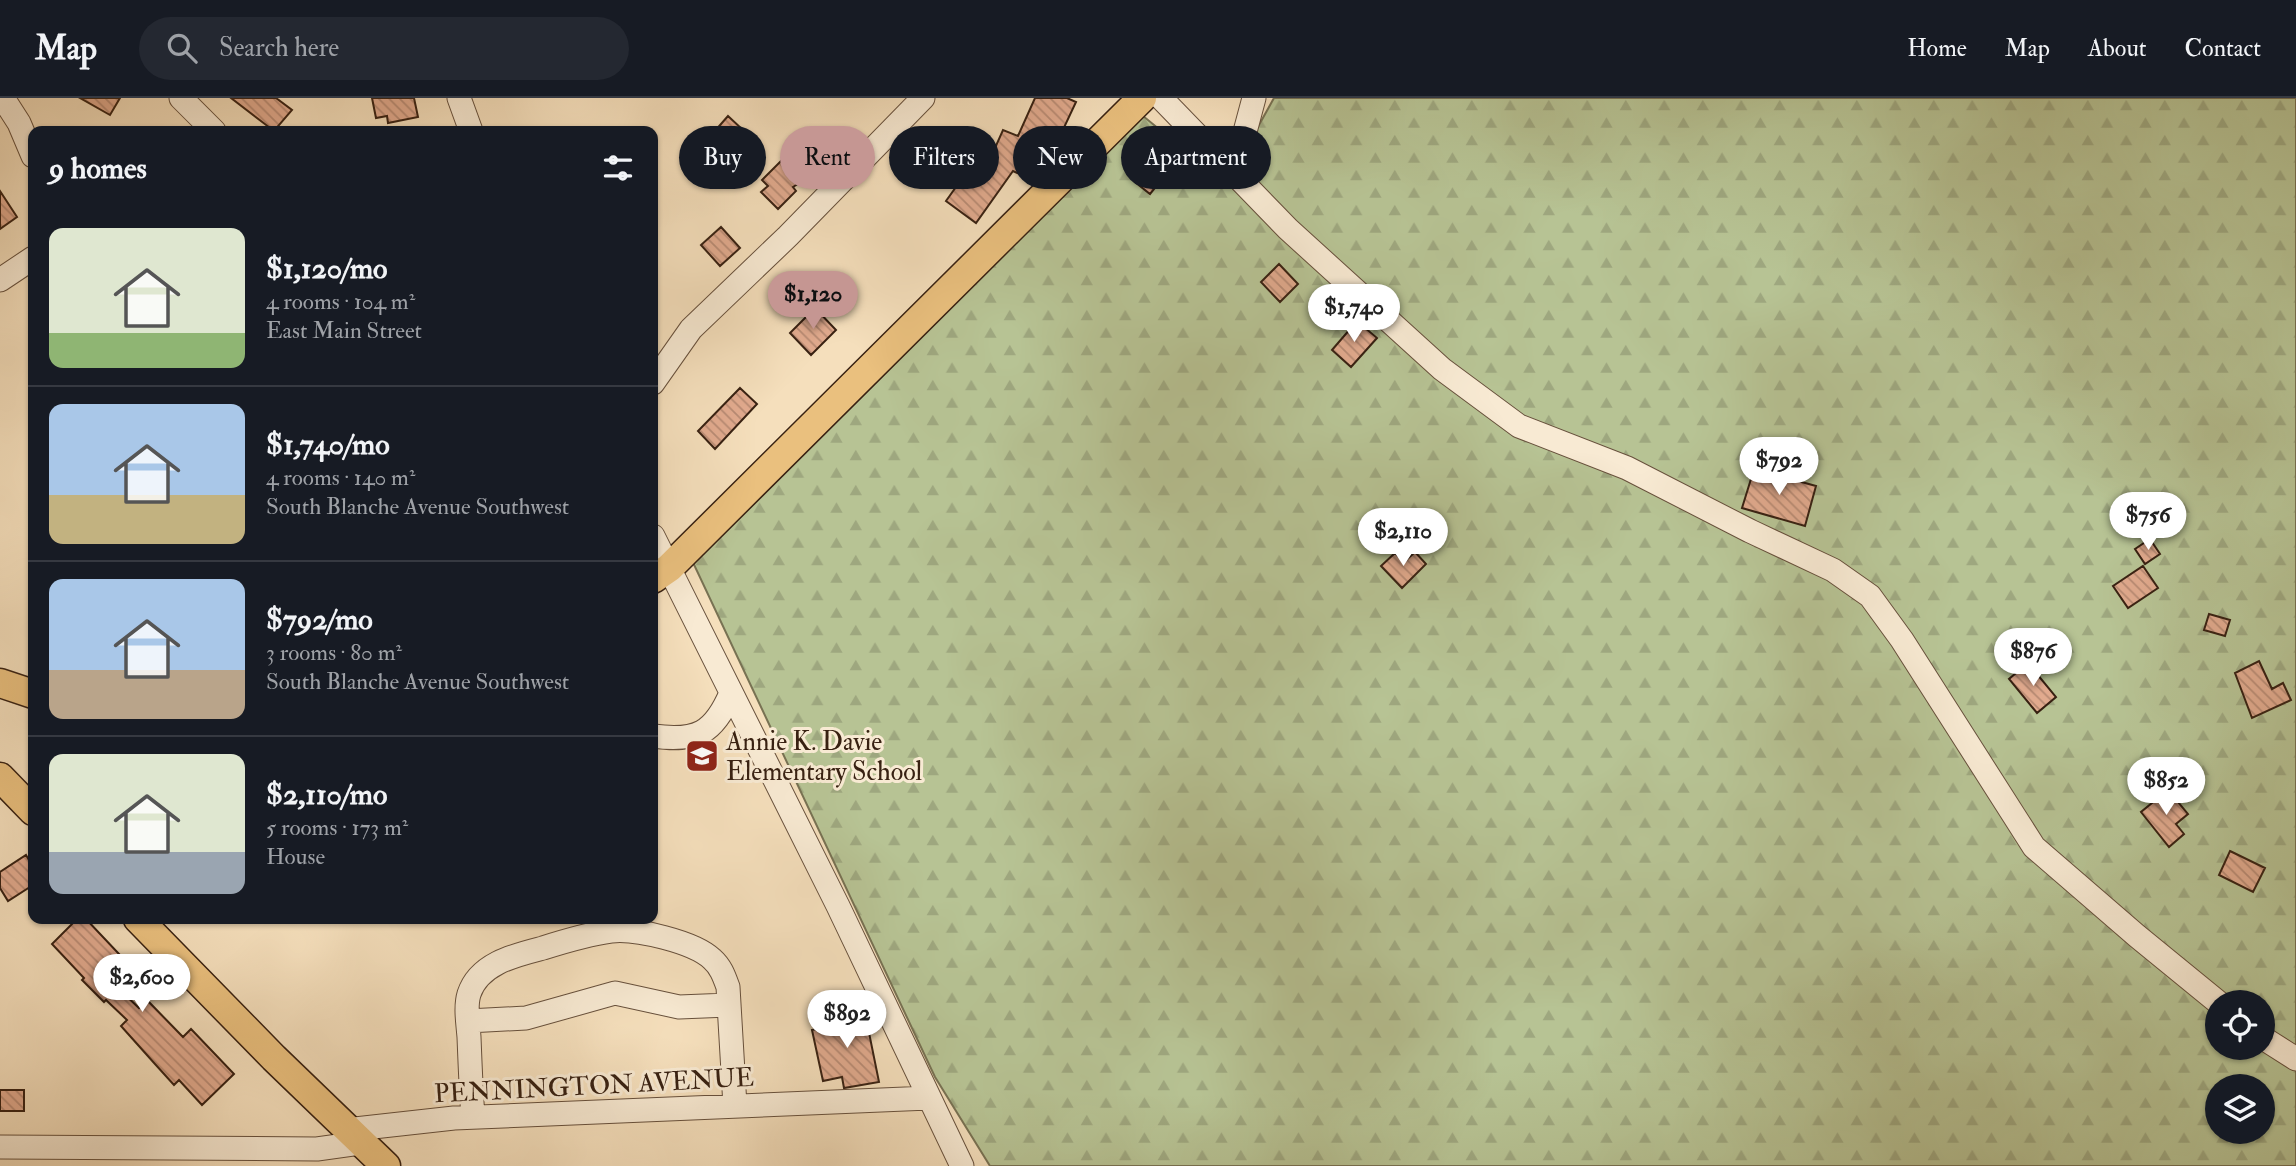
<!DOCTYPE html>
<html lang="en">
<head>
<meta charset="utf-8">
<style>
  body { margin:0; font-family:"IM FELL Double Pica",serif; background:#242831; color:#f1f3f6; height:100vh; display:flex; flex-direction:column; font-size:26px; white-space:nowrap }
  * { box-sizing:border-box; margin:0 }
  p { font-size:23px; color:#9ea1a6 }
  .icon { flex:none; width:38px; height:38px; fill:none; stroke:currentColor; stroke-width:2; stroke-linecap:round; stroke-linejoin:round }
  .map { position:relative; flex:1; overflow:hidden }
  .side { position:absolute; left:28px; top:28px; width:630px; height:798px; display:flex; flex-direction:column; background:#171b24; border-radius:14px; box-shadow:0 2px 5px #0004 }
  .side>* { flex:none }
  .banner { position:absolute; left:679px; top:28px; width:665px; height:63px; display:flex; gap:14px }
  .controls { position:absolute; left:2205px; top:892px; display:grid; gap:14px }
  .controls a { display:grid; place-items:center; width:70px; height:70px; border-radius:50%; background:#171b24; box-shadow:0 2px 5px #0004; font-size:35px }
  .price { position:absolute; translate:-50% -60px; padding:0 16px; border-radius:24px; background:#fff; color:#222; font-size:23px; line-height:46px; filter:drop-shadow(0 2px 4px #0008) }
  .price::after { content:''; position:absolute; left:50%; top:42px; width:21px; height:16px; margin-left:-10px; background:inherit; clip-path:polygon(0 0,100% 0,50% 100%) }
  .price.on { background:#c59692; color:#111 }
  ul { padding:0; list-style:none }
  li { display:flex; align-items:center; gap:21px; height:175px; padding:0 21px }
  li+li { border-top:2px solid #363941 }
  li span { display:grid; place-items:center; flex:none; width:196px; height:140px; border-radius:14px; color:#555 }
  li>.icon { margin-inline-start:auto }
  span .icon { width:84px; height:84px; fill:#fffc; stroke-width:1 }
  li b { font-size:30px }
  h2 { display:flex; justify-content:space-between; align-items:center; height:84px; padding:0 21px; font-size:30px }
  .chip { padding:0 24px; border-radius:32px; background:#171b24; box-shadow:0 2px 5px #0004; font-size:24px; line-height:63px }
  .chip.on { background:#c59692; color:#111 }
  header { display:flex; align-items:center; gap:42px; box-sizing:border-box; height:98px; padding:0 35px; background:#171b24; border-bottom:2px solid #363941 }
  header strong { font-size:33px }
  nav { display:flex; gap:38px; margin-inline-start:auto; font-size:24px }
  .search { width:490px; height:63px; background:#242831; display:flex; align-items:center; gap:18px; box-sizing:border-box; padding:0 24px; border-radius:38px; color:#9ea1a6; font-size:26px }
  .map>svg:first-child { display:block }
  .forest { fill:url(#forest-firs); stroke:#787253; stroke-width:2; fill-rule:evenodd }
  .building { fill:url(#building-back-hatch); stroke:#382112; stroke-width:2 }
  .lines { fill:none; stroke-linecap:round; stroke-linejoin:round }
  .minor-casing { stroke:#67503c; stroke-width:25 }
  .major-casing { stroke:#382112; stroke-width:31 }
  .minor { stroke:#f8ead3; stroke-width:23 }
  .major { stroke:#eac07e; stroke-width:28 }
  .labels { text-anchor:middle; stroke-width:6; stroke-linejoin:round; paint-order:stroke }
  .poi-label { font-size:26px; fill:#382112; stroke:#f8ead3; text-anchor:start }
  .street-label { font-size:26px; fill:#382112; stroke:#f8ead3 }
</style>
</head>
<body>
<header>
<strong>Map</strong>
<div class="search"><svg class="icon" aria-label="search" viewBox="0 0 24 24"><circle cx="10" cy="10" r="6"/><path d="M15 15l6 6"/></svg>Search here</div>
<nav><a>Home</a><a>Map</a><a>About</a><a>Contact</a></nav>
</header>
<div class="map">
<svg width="2296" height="1068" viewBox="0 0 2296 1068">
  <defs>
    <pattern id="forest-firs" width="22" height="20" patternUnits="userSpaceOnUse" patternTransform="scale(1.75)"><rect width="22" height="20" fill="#b7c394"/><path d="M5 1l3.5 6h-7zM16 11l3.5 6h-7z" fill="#9ea77f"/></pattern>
    <pattern id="building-back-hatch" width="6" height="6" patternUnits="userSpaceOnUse" patternTransform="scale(1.75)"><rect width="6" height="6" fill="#e1aa8e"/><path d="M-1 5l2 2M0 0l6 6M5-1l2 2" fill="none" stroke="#b78a73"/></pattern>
  </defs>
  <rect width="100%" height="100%" fill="#f5dfbc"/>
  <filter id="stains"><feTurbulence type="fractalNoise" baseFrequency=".00286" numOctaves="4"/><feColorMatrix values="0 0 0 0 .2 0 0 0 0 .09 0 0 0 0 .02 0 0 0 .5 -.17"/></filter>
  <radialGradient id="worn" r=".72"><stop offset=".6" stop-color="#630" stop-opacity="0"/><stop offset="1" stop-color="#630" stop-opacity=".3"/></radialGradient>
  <path class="forest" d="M1274 0H2296V1068H990L935 979 689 456 1137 13 1226 86ZM2217 905H2263V950H2217ZM2217 989H2263V1034H2217Z"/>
  <path class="building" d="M80 0H120L110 17Z
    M231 0H276L292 12 274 33Z
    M372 0H414L418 19 388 25 387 18 376 20Z
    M1035 0H1067L1076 4 1061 36 1049 31 1028 80 1013 73 976 125 946 103 971 68 983 77 1003 32 1018 38Z
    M728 18 743 32 729 47 714 34Z
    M811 42 827 68 793 89 796 93 778 111 761 94 768 88 762 82 787 57Z
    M1155 58 1171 70 1150 96 1135 84Z
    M0 93 17 119 0 131Z
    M721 129 740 150 720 168 701 147Z
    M1279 166 1298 186 1280 204 1261 184Z
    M815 210 836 232 811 257 790 235Z
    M1357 223 1377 240 1351 269 1332 252Z
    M740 290 757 306 715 351 698 333Z
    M1755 368 1781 376 1780 378 1816 388 1805 428 1742 410Z
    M2150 441 2160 456 2145 466 2135 451Z
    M1415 454 1426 466 1402 490 1381 468 1395 455 1404 464Z
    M2143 468 2158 490 2128 510 2113 488Z
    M2209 516 2230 522 2225 538 2204 532Z
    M2259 563 2272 591 2283 585 2291 602 2252 620 2235 575Z
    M2028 565 2056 599 2037 615 2009 581Z
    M2168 692 2188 716 2176 726 2184 736 2169 749 2141 714Z
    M2230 753 2265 770 2253 794 2219 777Z
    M26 757 33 769V787L8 803 0 790V774Z
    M77 821H86L136 874 118 890 139 910 147 902 183 939 191 931 234 976 202 1007 179 982 174 987 155 966 121 928 127 922 106 902 104 904 82 882 84 880 52 846Z
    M864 910 879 984 844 990 842 979 823 983 812 932 831 928 829 917Z
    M0 992H24V1013H0Z"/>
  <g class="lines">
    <defs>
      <path id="minor" d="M3 0 19 25 33 58
        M181 0 214 33
        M459 0 471 33
        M1161 0 1288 131 1442 271 1519 328 1627 370 1750 433 1833 472 1870 498 1902 542 2034 749 2137 838 2219 905
        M1231 70 1242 45 1254 0
        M0 182 33 160
        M653 285 691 231 788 138 923 0
        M653 438 838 808 962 1068
        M653 638C697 644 714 635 731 595
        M468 923 526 920 615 895 679 909 729 907
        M2263 940 2296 961
        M473 1019C471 992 470 965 469 939 468 926 465 909 469 896 479 865 516 857 543 850 565 843 588 836 611 833 636 830 694 844 712 861 721 869 724 878 728 889L735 1008
        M346 1032 454 1020 929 1000
        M0 1049 317 1051 360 1045"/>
      <path id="major" d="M653 481 669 470 1142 0
        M0 585 33 596
        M0 679 33 713
        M138 821 274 960 386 1068"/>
    </defs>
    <use href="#minor" class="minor-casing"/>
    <use href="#major" class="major-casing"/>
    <use href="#minor" class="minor"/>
    <use href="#major" class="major"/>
  </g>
  <defs>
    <symbol id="school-square" viewBox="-11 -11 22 22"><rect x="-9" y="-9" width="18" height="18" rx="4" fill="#8f2418" stroke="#f8ead3"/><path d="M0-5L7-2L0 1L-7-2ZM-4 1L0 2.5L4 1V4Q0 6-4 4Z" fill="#fff"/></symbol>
  </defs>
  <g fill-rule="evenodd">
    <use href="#school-square" x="683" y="639" width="38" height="38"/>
  </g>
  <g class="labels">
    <g class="poi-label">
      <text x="726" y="652">Annie K. Davie<tspan x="726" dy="30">Elementary School</tspan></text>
    </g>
    <g class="street-label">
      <text transform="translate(594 987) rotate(-3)" y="9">PENNINGTON AVENUE</text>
    </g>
  </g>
  <rect width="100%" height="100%" filter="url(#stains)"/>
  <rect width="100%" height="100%" fill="url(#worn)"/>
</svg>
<div class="controls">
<a><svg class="icon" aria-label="locate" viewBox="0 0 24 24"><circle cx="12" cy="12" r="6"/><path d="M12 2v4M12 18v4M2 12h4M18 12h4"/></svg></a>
<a><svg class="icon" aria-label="layers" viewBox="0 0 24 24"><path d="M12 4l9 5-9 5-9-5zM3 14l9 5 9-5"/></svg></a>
</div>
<b class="price on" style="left:813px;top:233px">$1,120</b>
<b class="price" style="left:1354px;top:246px">$1,740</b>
<b class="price" style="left:1779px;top:399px">$792</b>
<b class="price" style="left:2148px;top:454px">$756</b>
<b class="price" style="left:1403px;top:470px">$2,110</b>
<b class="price" style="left:2033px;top:590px">$876</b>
<b class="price" style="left:2166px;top:719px">$852</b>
<b class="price" style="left:142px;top:916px">$2,600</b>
<b class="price" style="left:847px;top:952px">$892</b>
<div class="banner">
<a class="chip">Buy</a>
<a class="chip on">Rent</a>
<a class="chip">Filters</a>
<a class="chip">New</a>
<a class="chip">Apartment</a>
</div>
<section class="side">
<h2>9 homes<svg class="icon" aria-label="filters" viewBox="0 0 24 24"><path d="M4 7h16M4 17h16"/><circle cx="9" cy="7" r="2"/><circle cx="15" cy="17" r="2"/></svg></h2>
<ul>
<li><span style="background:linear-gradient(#dfe7d0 75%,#8fb573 0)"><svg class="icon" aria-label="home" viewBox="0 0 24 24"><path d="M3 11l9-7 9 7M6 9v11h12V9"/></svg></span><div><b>$1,120/mo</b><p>4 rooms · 104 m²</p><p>East Main Street</p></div></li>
<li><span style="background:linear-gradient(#a9c7e8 65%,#c2b280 0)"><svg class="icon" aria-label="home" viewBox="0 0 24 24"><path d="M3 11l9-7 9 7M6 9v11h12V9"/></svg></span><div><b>$1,740/mo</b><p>4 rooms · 140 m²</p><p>South Blanche Avenue Southwest</p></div></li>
<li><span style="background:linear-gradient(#a9c7e8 65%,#b9a48a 0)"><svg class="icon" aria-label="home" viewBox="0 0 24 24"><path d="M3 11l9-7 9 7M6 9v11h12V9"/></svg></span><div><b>$792/mo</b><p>3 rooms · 80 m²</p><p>South Blanche Avenue Southwest</p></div></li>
<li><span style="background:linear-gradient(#dfe7d0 70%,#9aa5b1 0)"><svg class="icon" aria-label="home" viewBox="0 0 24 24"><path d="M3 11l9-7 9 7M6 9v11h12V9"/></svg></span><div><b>$2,110/mo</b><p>5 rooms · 173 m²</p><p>House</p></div></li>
</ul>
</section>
</div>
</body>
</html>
